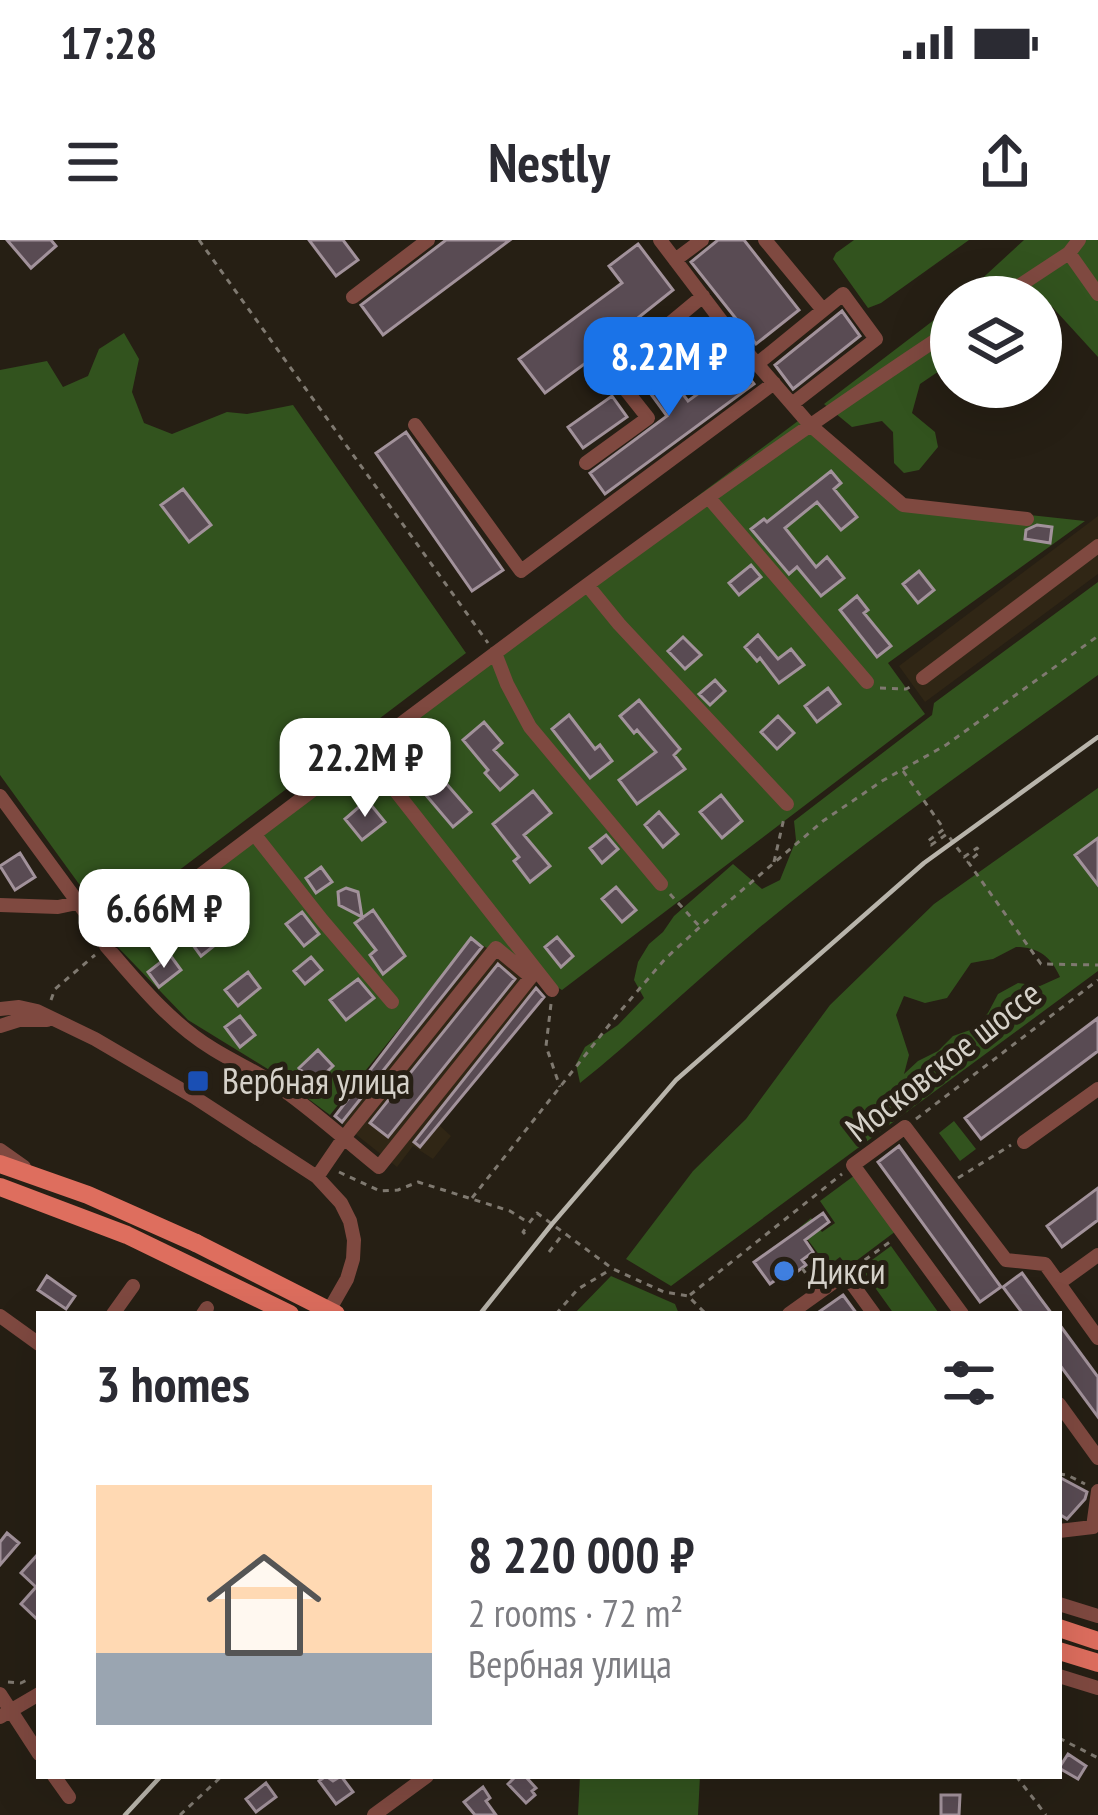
<!DOCTYPE html>
<html lang="en">
<head>
<meta charset="utf-8">
<style>
  body { margin:0; font-family:"PT Sans Narrow",sans-serif; background:#f7f7f7; color:#2b2b33; height:100vh; display:flex; flex-direction:column; font-size:45px; white-space:nowrap }
  * { box-sizing:border-box; margin:0 }
  p { font-size:39px; color:#7c7c81 }
  .icon { flex:none; width:66px; height:66px; fill:none; stroke:currentColor; stroke-width:2; stroke-linecap:round; stroke-linejoin:round }
  .map { position:relative; flex:1; overflow:hidden }
  .panel { position:absolute; left:36px; top:1071px; width:1026px; height:468px; display:flex; flex-direction:column; background:#fff; border-radius:0px; box-shadow:0 12px 48px #0002 }
  .panel>* { flex:none }
  .controls { position:absolute; left:930px; top:36px; display:grid; gap:24px }
  .controls a { display:grid; place-items:center; width:132px; height:132px; border-radius:50%; background:#fff; box-shadow:0 12px 48px #0002; font-size:60px }
  .price { position:absolute; translate:-50% -102px; padding:0 27px; border-radius:24px; background:#fff; color:#222; font-size:39px; line-height:78px; filter:drop-shadow(0 3px 6px #0008) }
  .price::after { content:''; position:absolute; left:50%; top:72px; width:36px; height:27px; margin-left:-18px; background:inherit; clip-path:polygon(0 0,100% 0,50% 100%) }
  .price.active { background:#1a73e8; color:#fff }
  ul { padding:0; list-style:none }
  li { display:flex; align-items:center; gap:36px; height:300px; padding:0 60px }
  li+li { border-top:3px solid #e1e1e2 }
  li span { display:grid; place-items:center; flex:none; width:336px; height:240px; border-radius:0px; color:#555 }
  li>.icon { margin-inline-start:auto }
  span .icon { width:144px; height:144px; fill:#fffc; stroke-width:1 }
  li b { font-size:51px }
  h2 { display:flex; justify-content:space-between; align-items:center; height:144px; padding:0 60px; font-size:51px }
  .status { display:flex; justify-content:space-between; align-items:center; height:84px; padding:0 60px; background:#fff; direction:ltr }
  .status svg { height:33px; fill:currentColor }
  header { display:flex; justify-content:space-between; align-items:center; height:156px; padding:0 60px; background:#fff; font-size:54px; font-weight:800 }
  .map>svg:first-child { display:block }
  .built { fill:#302615 }
  .green { fill:#32531e; fill-rule:evenodd }
  .building { fill:#594b53; stroke:#a2929b; stroke-width:3 }
  .lines { fill:none; stroke-linecap:round; stroke-linejoin:round }
  .path { stroke:#7f7970; stroke-width:3; stroke-dasharray:6 6; stroke-linecap:butt }
  .minor { stroke:#7f4940; stroke-width:14 }
  .major { stroke:#de6e5e; stroke-width:18 }
  .rail { stroke:#b8b4ab; stroke-width:4.5 }
  .major-bridge { stroke:#de6e5e; stroke-width:18 }
  .transit-dot { fill:#1a4fb4; stroke:#261f14; stroke-width:4.5 }
  .shop-dot { fill:#3f7fe0; stroke:#261f14; stroke-width:4.5 }
  .labels { text-anchor:middle; stroke-width:10; stroke-linejoin:round; paint-order:stroke }
  .street-label { font-size:36px; fill:#d5d1c9; stroke:#261f14 }
  .poi-label { font-size:36px; fill:#d5d1c9; stroke:#261f14; text-anchor:start }
</style>
</head>
<body>
<div class="status"><b>17:28</b><svg viewBox="0 0 49 12"><path d="M0 12V9h3v3zM5 12V6h3v6zM10 12V3h3v9zM15 12V0h3v12zM26 1h20v11H26zM47 4h2v5h-2z"/></svg></div>
<header><svg class="icon" aria-label="menu" viewBox="0 0 24 24"><path d="M4 6h16M4 12h16M4 18h16"/></svg>Nestly<svg class="icon" aria-label="share" viewBox="0 0 24 24"><path d="M12 15V3M7 8l5-5 5 5M5 13v7h14v-7"/></svg></header>
<div class="map">
<svg width="1098" height="1575" viewBox="0 0 1098 1575">
  <rect width="100%" height="100%" fill="#261f14"/>
  <path class="built" d="M1098 276V334L925 462 899 426Z
    M491 697 540 738 534 746 545 755 438 884 451 896 433 919 413 906 397 927 334 877 471 699 483 707Z"/>
  <path class="green" d="M854 0H969L881 63 868 68 833 19 836 13Z
    M1024 0H1098V117L1045 59 1041 61V57H962Z
    M951 67V123L920 144 912 173 935 192 938 207 919 230 904 233 894 223 893 192 882 181 852 187 824 164Z
    M124 93 139 119 132 152 144 183 172 194 227 172 247 174 293 165 466 413 108 684 0 535V130L47 121 63 147 88 136 99 109Z
    M798 181 909 262 1085 281 888 423 925 474 562 750 471 699 330 875 271 831 188 780 110 699 252 589Z
    M1098 342V435C982 519 863 601 753 693 694 742 640 795 580 843L576 824 585 807 618 785 644 758 634 740 638 722 649 704 663 692 674 676 733 624 762 649 780 640 796 600 794 581 932 475 934 463Z
    M1098 548V731L671 1046 626 1019 693 931 746 879 830 765 934 664ZM1016 707C1039 707 1051 717 1060 737L1040 746 1018 743 998 754 988 773 973 789 953 796 938 811 918 821 904 834 909 815 896 775 904 756 925 763 947 758 971 723 993 719Z
    M954 881 976 909 960 921 939 893Z
    M855 935 896 991 848 1027 840 1017 815 1036 807 1027 820 1016 799 988 811 978 822 992 835 983 820 961Z
    M891 1006 938 1072 935 1074H894L861 1028Z
    M611 1036 675 1064 679 1074H574Z
    M580 1536H700L698 1575H578Z"/>
  <path class="building" d="M7 0H51L56 6 31 28Z
    M309 0H343L358 20 336 36Z
    M446 0H510L383 95 361 65Z
    M718 0H744L799 70 756 104 691 22Z
    M638 4 673 50 629 85 632 89 545 153 519 119 622 43 609 26Z
    M842 71 860 96 793 149 775 125Z
    M652 114 688 161 739 124 754 144 605 254 590 233 667 176 634 131Z
    M612 156 627 177 583 208 568 187Z
    M406 192 503 330 472 351 376 213Z
    M831 231 841 243 834 249 857 277 841 290 817 262 785 288 816 327 827 317 844 338 821 356 797 327 789 334 751 289 764 279 767 282Z
    M183 249 211 285 189 302 161 265Z
    M1037 285 1052 287 1050 303 1025 299 1026 290Z
    M751 325 761 337 739 355 729 343Z
    M919 331 934 350 918 363 903 344Z
    M857 356 868 370 864 373 891 406 877 417 840 370Z
    M758 395 778 419 791 409 804 425 779 443 760 418 757 421 745 407Z
    M683 397 701 415 685 429 668 411Z
    M715 440 725 451 710 465 699 454Z
    M828 448 840 464 817 482 805 466Z
    M639 460 680 509 674 515 685 529 637 564 619 540 656 512 637 490 634 493 620 476Z
    M569 475 595 509 600 505 612 521 590 538 552 489Z
    M778 476 794 493 777 509 761 492Z
    M484 482 502 503 494 510 517 535 500 550 485 533 488 530 463 500Z
    M431 515 448 537 444 541 471 572 453 587 408 534Z
    M533 551 551 573 524 595 550 626 530 642 514 621 519 617 493 584Z
    M721 555 742 581 722 598 700 572Z
    M367 560 385 582 362 600 345 579Z
    M659 572 678 594 663 607 645 585Z
    M606 595 618 609 602 623 590 608Z
    M1098 598V645L1075 615Z
    M20 613 35 637 15 650 0 626Z
    M321 627 332 642 316 653 306 638Z
    M616 647 636 670 622 682 602 659Z
    M346 648 358 652 362 677 339 665 338 652Z
    M373 670 405 716 383 734 370 715 376 710 355 683Z
    M302 672 319 694 304 706 286 684Z
    M212 683 224 698 201 716 190 701Z
    M557 697 573 716 561 727 545 707Z
    M471 698 482 707 342 882 335 876Z
    M170 715 181 730 159 747 148 732Z
    M311 717 322 730 305 744 294 731Z
    M498 724 515 739 388 897 370 883Z
    M248 732 260 748 238 766 225 750Z
    M358 739 374 758 346 780 330 760Z
    M536 748 544 757 420 907 414 902Z
    M240 776 255 795 240 807 225 787Z
    M1098 778V811L981 899 965 878Z
    M318 810 333 826 314 844 299 828Z
    M899 906 1001 1047 980 1062 878 922Z
    M1098 948V980L1062 1007 1047 986Z
    M823 973 829 982 805 1000 813 1012 802 1020 806 1025 783 1042 780 1037 770 1044 754 1022Z
    M1022 1033 1040 1058 1052 1074H1023L1003 1047Z
    M47 1036 75 1056 66 1069 38 1050Z
    M843 1055 857 1074H816Z
    M1059 1084 1098 1137V1177L1059 1124Z
    M1059 1237 1087 1252 1085 1259 1067 1279 1059 1274Z
    M7 1293 19 1303 0 1325V1302Z
    M39 1313V1381L21 1364 36 1347 21 1333Z
    M1068 1514 1086 1526 1078 1539 1059 1528Z
    M326 1536 333 1541 341 1536 353 1552 336 1564 319 1541Z
    M516 1536H525L536 1548 532 1551 535 1555 526 1563 508 1544Z
    M266 1543 276 1557 256 1572 246 1559Z
    M483 1547 490 1558 486 1561 496 1575H475L464 1562Z
    M941 1555H960L959 1575H941Z"/>
  <g class="lines">
    <path class="path" d="M199 0 488 403
      M880 448 906 449 912 446
      M903 531 944 589 928 601 931 605 947 594 964 617 977 608 980 612 968 622 1041 724 1098 725
      M774 622 784 578
      M670 654 700 687
      M51 760 55 749 95 715
      M551 764 546 806 560 847
      M916 879 1098 740
      M339 932 380 951 398 950 418 942 510 971 529 983 537 973 613 1029 664 1052 688 1056 706 1074
      M958 938 1011 905
      M472 958 617 775 665 719 713 675 823 581 882 541 946 505 1098 396
      M525 994 523 992 528 985
      M549 1012 563 994
      M855 1027 891 1001
      M802 1028 811 1041
      M690 1055 842 934
      M556 1074 578 1049 610 1030
      M1059 1234 1067 1235 1085 1244
      M8 1442 21 1443 29 1439
      M1059 1498 1098 1518
      M1016 1536 1046 1575
      M180 1575 222 1536"/>
    <path class="minor" d="M660 0 732 95 810 185 903 265 1027 279
      M765 0 823 70
      M1069 13 1098 54
      M675 20 702 0
      M353 57 428 0
      M1002 57 1069 13 1079 0
      M757 124 843 54 876 99 792 164
      M415 185 521 331 774 143
      M586 223 648 178 614 135 650 100 703 56
      M709 258 867 442
      M588 346 619 384 787 564
      M495 413 507 444 530 487 661 644
      M923 438 1098 306
      M365 512 552 750
      M0 556 85 672
      M255 595 322 680 392 762
      M0 665 58 667 77 663
      M0 769 19 767 37 771 95 799 194 857 317 937 341 963 350 981 354 1000 353 1019 347 1039 327 1074
      M0 786 19 780H47
      M1024 902 1098 849
      M0 910 24 927
      M317 937 343 899 496 708 531 737 379 927C348 902 317 874 285 851 262 834 237 824 213 809 170 783 138 743 106 706 385 497 660 282 951 90
      M1059 1043 1098 1015
      M113 1074 133 1046
      M203 1074 207 1068
      M789 1074 845 1034 874 1074
      M962 1074 853 925 905 887 1006 1020 1045 1024 1098 1098
      M0 1076 39 1104
      M1059 1164 1098 1218
      M1093 1287 1098 1251
      M1059 1291 1093 1287
      M1059 1364 1098 1376
      M1059 1436 1098 1448
      M0 1454 39 1514
      M0 1477 39 1454
      M54 1536 69 1557
      M374 1575 427 1536"/>
    <path class="major" d="M0 924 88 955 196 1003
      M0 947 127 995 290 1074
      M1059 1388 1098 1401
      M1059 1411 1098 1423"/>
    <path class="rail" d="M480 1074 552 984 676 840 924 623 1098 497
      M125 1575 161 1536"/>
    <path class="major-bridge" d="M196 1003 336 1074"/>
  </g>
  <rect class="transit-dot" x="186" y="829" width="24" height="24" rx="6"/>
  <circle class="shop-dot" cx="784" cy="1031" r="12"/>
  <g class="labels">
    <g class="street-label">
      <text transform="translate(943 821) rotate(-38)" y="13">Московское шоссе</text>
    </g>
    <g class="poi-label">
      <text x="222" y="854">Вербная улица</text>
      <text x="808" y="1044">Дикси</text>
    </g>
  </g>
</svg>
<div class="controls">
<a><svg class="icon" aria-label="layers" viewBox="0 0 24 24"><path d="M12 4l9 5-9 5-9-5zM3 14l9 5 9-5"/></svg></a>
</div>
<b class="price active" style="left:669px;top:179px">8.22M ₽</b>
<b class="price" style="left:365px;top:580px">22.2M ₽</b>
<b class="price" style="left:164px;top:731px">6.66M ₽</b>
<section class="panel">
<h2>3 homes<svg class="icon" aria-label="filters" viewBox="0 0 24 24"><path d="M4 7h16M4 17h16"/><circle cx="9" cy="7" r="2"/><circle cx="15" cy="17" r="2"/></svg></h2>
<ul>
<li><span style="background:linear-gradient(#ffd9b3 70%,#9aa5b1 0)"><svg class="icon" aria-label="home" viewBox="0 0 24 24"><path d="M3 11l9-7 9 7M6 9v11h12V9"/></svg></span><div><b>8 220 000 ₽</b><p>2 rooms · 72 m²</p><p>Вербная улица</p></div></li>
</ul>
</section>
</div>
</body>
</html>
